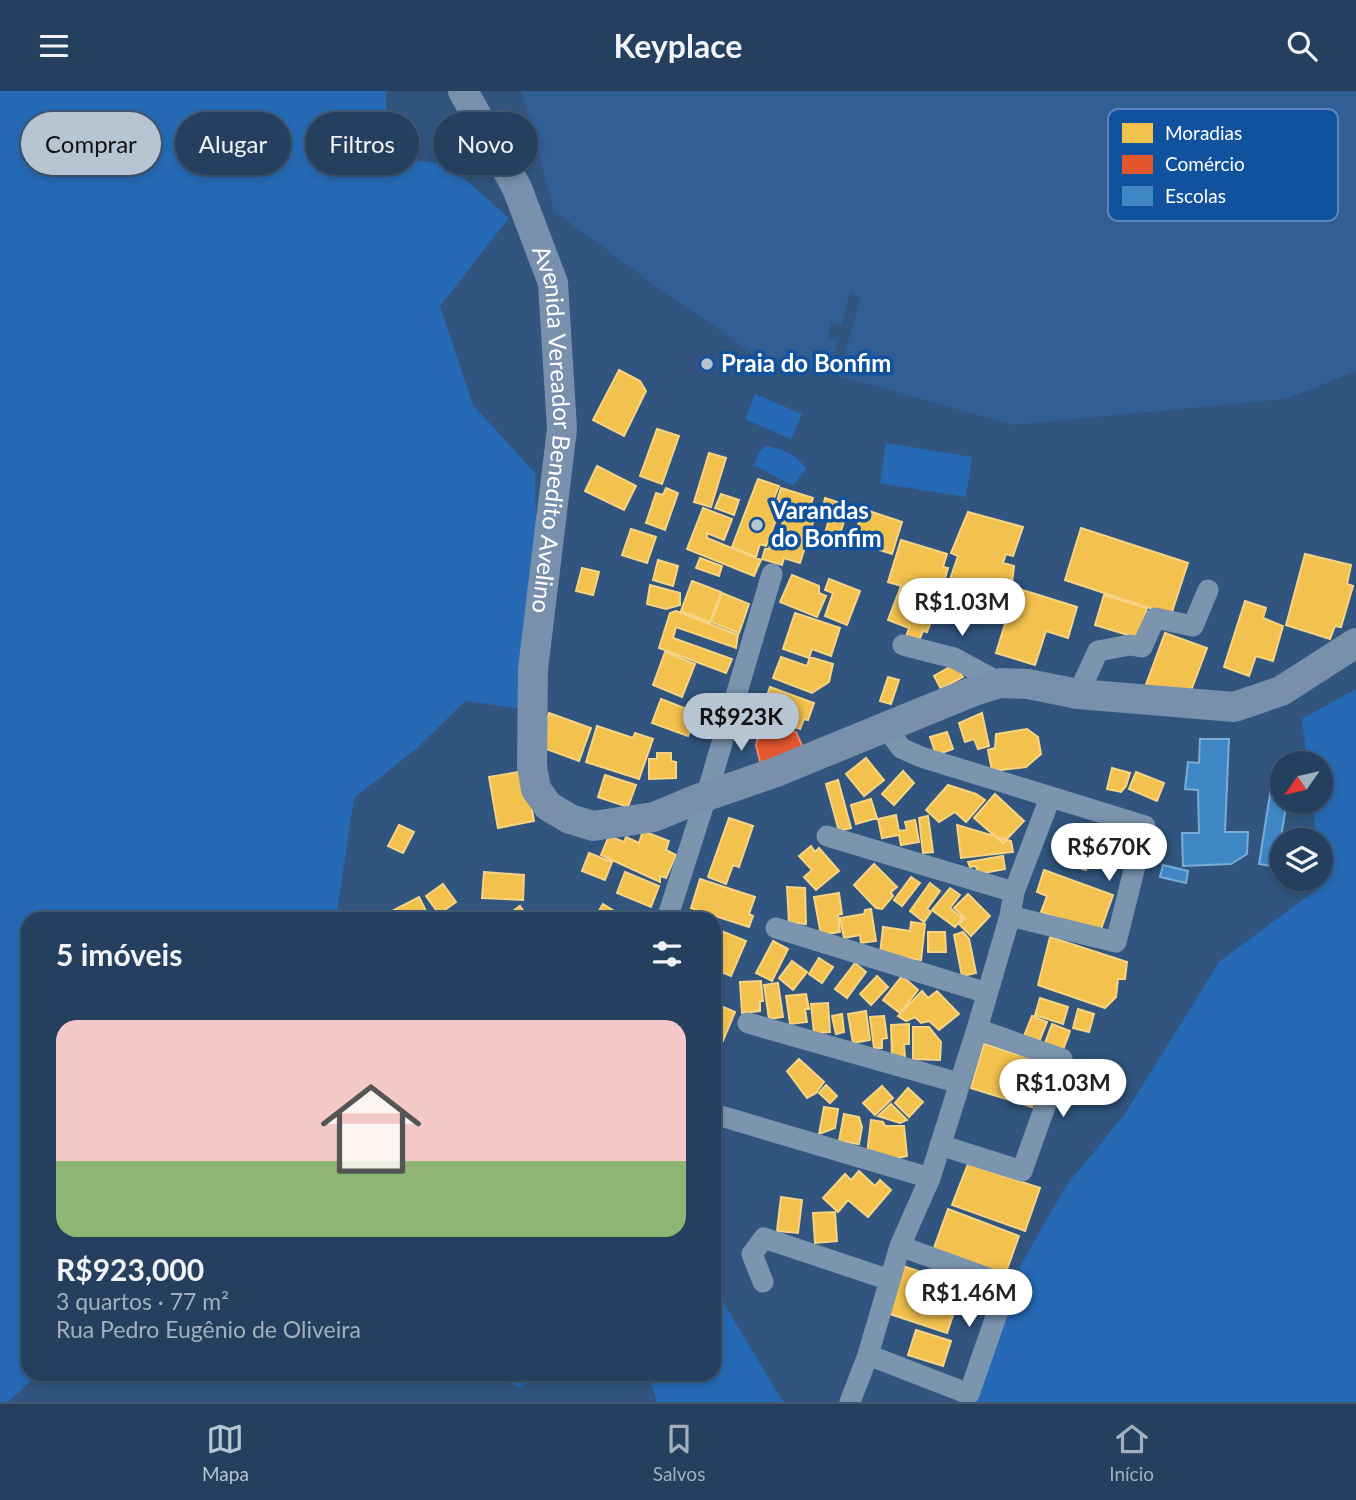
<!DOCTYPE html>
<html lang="pt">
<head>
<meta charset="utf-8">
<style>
  body { margin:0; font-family:Lato,sans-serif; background:#314b68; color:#f1f3f6; height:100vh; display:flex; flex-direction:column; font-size:26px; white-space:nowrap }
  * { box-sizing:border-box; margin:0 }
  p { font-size:23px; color:#a3afbd }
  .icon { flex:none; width:38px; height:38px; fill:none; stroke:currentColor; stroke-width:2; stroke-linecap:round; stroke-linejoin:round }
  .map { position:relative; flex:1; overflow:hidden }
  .side { position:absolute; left:21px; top:821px; width:700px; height:469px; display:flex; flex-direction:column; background:#25405f; border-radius:21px; box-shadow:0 4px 10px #0003,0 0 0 2px #425974 }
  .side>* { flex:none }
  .top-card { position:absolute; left:21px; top:21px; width:700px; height:63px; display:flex; gap:14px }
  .needle { width:46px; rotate:236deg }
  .controls { position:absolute; left:1270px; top:660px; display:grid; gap:14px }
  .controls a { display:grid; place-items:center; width:63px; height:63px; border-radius:50%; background:#25405f; box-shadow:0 4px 10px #0003,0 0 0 2px #425974; font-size:35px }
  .price { position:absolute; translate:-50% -60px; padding:0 16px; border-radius:24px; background:#fff; color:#222; font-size:23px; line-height:46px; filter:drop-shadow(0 2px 4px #0008) }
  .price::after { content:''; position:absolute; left:50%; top:42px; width:21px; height:16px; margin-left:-10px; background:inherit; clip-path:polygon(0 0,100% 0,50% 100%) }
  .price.selected { background:#b7c4d2; color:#111 }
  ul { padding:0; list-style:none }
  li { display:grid; align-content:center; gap:14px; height:371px; padding:0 35px }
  li span { display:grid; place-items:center; height:217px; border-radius:21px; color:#555 }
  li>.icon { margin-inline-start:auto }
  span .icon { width:126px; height:126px; fill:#fffc; stroke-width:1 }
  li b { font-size:30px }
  h2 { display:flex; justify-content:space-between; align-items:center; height:84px; padding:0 35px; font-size:30px }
  .pill { padding:0 24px; border-radius:32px; background:#25405f; box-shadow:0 4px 10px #0003,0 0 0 2px #425974; font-size:24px; line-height:63px }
  .pill.selected { background:#b7c4d2; color:#111 }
  header { display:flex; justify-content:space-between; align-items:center; height:91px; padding:0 35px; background:#25405f; font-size:32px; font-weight:700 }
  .tabs { display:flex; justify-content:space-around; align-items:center; height:98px; border-top:2px solid #425974; background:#25405f; font-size:19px; color:#a3afbd }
  .tabs a { display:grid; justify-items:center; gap:4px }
  .tabs .selected { color:#b7c4d2 }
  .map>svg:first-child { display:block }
  .green { fill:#266ab5 }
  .water { fill:#305e95 }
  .pier { fill:#31557f }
  .homes { fill:#f2c14e; stroke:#f6d483; stroke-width:2 }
  .shops { fill:#e4572e; stroke:#ec896d; stroke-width:2 }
  .schools { fill:#3f88c5; stroke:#79acd6; stroke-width:2 }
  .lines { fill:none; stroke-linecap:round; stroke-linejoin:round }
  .street { stroke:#7c95af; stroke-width:21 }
  .secondary { stroke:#7890ac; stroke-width:30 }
  .poi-dot { fill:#b7c4d2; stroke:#11529f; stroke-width:2.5 }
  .labels { text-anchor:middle; stroke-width:7; stroke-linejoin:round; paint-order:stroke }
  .poi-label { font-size:24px; font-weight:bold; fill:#fff; stroke:#11529f; text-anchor:start }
  .street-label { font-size:24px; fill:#fff; stroke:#11529f }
  .key { fill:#11529f; stroke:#5886bc; stroke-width:2 }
  .key-label { font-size:19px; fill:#fff }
</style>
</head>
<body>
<header><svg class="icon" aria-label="menu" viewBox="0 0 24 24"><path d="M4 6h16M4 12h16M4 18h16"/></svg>Keyplace<svg class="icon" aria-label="search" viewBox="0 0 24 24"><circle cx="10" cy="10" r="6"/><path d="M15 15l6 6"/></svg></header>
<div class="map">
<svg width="1356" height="1311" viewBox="0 0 1356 1311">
  <rect width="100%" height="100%" fill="#31557f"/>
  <path class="green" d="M0 0H386V67L447 73 509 127 440 215 473 314 535 382 541 620 465 610 416 658 354 707 336 828H28V1283H39L8 1311H0Z
    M755 303 802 323 791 348 745 328Z
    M886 352 972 366 966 406 880 392Z
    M765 355C781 357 798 364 806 378L793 395 754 374 760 360Z
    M1356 598V1311H971L1014 1186 1066 1095 1124 1024 1220 870 1316 799 1319 788H1321V749H1317L1312 711 1321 710V672H1307L1302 628Z
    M714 1196 782 1309 785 1311H657L648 1283H714Z
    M489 1283H536L521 1297Z"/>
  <path class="water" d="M522 0H1356V280L1286 308 1013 334 748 259 653 193 554 120Z"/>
  <path class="pier" d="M850 201 861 207 837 288 828 285 838 249 828 246 832 231 841 234Z"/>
  <path class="homes" d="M619 279 640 290 646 300 624 345 593 329Z
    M657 338 679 345 662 393 640 385Z
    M709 362 726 367 711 416 694 411Z
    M597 375 636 395 624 419 585 400Z
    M758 388 779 395 772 412 781 416 766 455 760 453 756 466 732 456Z
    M666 397 678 402 665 439 646 432 656 402 663 404Z
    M781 397 813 407 809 420 777 410Z
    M721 403 739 409 734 424 715 417Z
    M825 407 849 415 839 446 825 442 832 419 823 416Z
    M788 416 815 425 800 472 784 467 782 474 762 468 765 458H769L773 446 777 448Z
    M703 417 732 428 724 449 707 442V447L761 469 754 485 687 458Z
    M863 418 902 431 892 463 880 459 882 451 855 443Z
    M968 421 1023 436 1013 465 1006 463 1003 472 1014 475 1012 492 1001 513 947 497 958 465 951 462Z
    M1081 437 1188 472 1171 524 1065 489Z
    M631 438 656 446 647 472 622 464Z
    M901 449 947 463 943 476 948 477 940 506 888 491Z
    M1305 463 1351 474 1347 493 1353 495 1341 536 1335 535 1330 548 1286 534Z
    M700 467 722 475 719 485 696 477Z
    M658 469 678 475 673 495 653 489Z
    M582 477 599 481 593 504 576 500Z
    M792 484 819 495V502L826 505 817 526 780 511Z
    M829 488 860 500 847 534 825 525 833 502 825 499Z
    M692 490 721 501 710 531 681 520Z
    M650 494 680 502V514L666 518 647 513Z
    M901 495 939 509 927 541 923 540 919 550 906 546 909 537 888 529Z
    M1016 497 1077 516 1068 547 1046 540 1035 574 996 562Z
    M722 502 749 513 739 542 711 531Z
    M1104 504 1147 517 1138 547 1095 534Z
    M1245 510 1266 517 1263 527 1283 535 1273 570 1256 565 1249 585 1224 576Z
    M676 520 738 544 736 557 676 536 673 547 732 568 726 582 659 557 670 522Z
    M795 522 840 537 831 565 812 558 809 567 783 558Z
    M1165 542 1207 557 1189 605 1144 599Z
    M665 561 695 573 682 606 653 594Z
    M781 566 807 575 810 566 833 573 829 591 812 602 773 587Z
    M955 573 963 586 941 598 934 585Z
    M888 586 899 589 891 613 880 610Z
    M770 596 814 612 808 629 804 628 800 638 760 624Z
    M661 608 697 622 688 645 652 632Z
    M549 622 591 637 579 670 538 655Z
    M982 622 989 655 978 658 974 648 965 651 959 632Z
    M597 635 633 647 635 642 653 648 639 688 586 671Z
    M1027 638 1038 646 1041 663 1026 676 992 680 988 659 995 657 996 643Z
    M947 641 953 658 936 664 930 646Z
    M657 662H671V670L676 671V687L649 688V668H657Z
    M866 667 884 689 864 705 846 683Z
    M1112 677 1130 682 1126 695 1121 701 1107 698Z
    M525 680 534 730 498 737 489 686Z
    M903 680 914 692 894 714 882 703Z
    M1136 681 1164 692 1157 710 1129 698Z
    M605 684 636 694 628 716 598 706Z
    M838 689 851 737 839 740 826 693Z
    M948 694 976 703 985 709 966 731 955 721 939 731 926 719Z
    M995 703 1024 730 1003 752 974 727Z
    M871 708 877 727 856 733 851 714Z
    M896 724 899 740 907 739 905 731 915 729 919 751 901 754 899 744 882 747 878 728Z
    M928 725 933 761 923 762 919 727Z
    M729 727 753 735 739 776 733 774 726 793 708 786Z
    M399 734 414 741 403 762 388 755Z
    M957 734 1011 750 1013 761 961 767Z
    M643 740 669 750 666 759 676 764 666 787 660 785V791L601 764 609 745 624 751 626 746 639 752Z
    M1104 748 1125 752 1121 769 1100 765Z
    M1073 752 1092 757 1086 779 1068 774Z
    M811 755 815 761 819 757 839 780 816 799 804 786 812 779 799 765Z
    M589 762 612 771 605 789 582 780Z
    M1003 765 1005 778 978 783 976 775 970 776 968 771Z
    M874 773 897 796 891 801 893 805 882 818 876 817 854 794Z
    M1044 779 1113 804 1100 841 1041 821 1047 805 1037 801Z
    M484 781 524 784 523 809 482 807Z
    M625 781 659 795 651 816 617 802Z
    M911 786 920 792 902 815 894 809Z
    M700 788 755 806 749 823 753 825 749 836 691 817Z
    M930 792 940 800 927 818 931 821 924 831 910 820Z
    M443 793 456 811 439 823 426 805Z
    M787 796 805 797 806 833 789 831Z
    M950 797 960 804 950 817 962 827 955 836 932 819Z
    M839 802 842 823 838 824 840 841 821 844 814 806Z
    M968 803 990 825 971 845 959 833 965 827 954 817Z
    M419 806 428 824 422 828H399L394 819Z
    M603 813 616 821 612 828H594Z
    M520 815 529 828H502Z
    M871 818 876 850 861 852 860 844 844 847 840 827 864 823 865 819Z
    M911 831 925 833 921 869 880 863 883 836 910 840Z
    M714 837 746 850 731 885 714 878Z
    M928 841H945L946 861H928Z
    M963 841 969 848 976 882 962 885 954 844Z
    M1050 846 1127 871 1125 888H1118L1116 906 1105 917 1038 894Z
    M773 850 788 858 772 890 756 882Z
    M819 867 833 876 822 892 809 883Z
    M792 870 807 881 793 899 779 887Z
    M855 872 866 881 847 907 835 898Z
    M877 885 888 896 871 914 860 903Z
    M902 885 918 899 900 922 883 909Z
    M761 890 763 910H760V920L742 922 740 891Z
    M778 892 783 926 769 928 764 894Z
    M922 900 928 907 937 900 959 923 939 939 929 930 921 932 915 926 906 930 898 925Z
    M806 903 809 918H805L807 931 790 933 786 905Z
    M1040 907 1068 916 1063 933 1035 924Z
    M714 912 735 921 720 957 714 954Z
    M828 912 830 941 814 942 811 913Z
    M1078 918 1094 923 1089 941 1073 937Z
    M866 920 870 949 853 952 848 923Z
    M842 923 844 941 836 943 832 925Z
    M884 925 887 947 882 948V957H874L870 926Z
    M1032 925 1047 931 1039 951 1024 945Z
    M909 933V953H904L905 966H892L891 934Z
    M1052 933 1070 940 1063 959 1045 952Z
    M913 936H929L941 951 940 969 913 968Z
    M984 953 1045 972 1032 1016 971 997Z
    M799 968 824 991 816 1002 807 1007 787 980Z
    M826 994 837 1005 830 1012 819 1002Z
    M882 995 893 1007 875 1024 863 1012Z
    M908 997 923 1011 909 1026 895 1012Z
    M891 1013 907 1029 900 1032 878 1025Z
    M824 1016 838 1018 835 1037 819 1043Z
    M844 1023 859 1026 862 1036 859 1053 839 1050Z
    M871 1029 883 1031 885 1035H904L907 1065 889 1069 867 1063Z
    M968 1073 1040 1097 1025 1140 952 1114Z
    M859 1080 875 1095 880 1089 891 1099 868 1126 848 1109 838 1121 823 1107 845 1083 851 1089Z
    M781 1106 802 1109 798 1142 777 1140Z
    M948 1118 1019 1145 1005 1184 934 1157Z
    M835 1121 837 1150 815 1152 813 1122Z
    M903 1175 963 1195 947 1242 887 1222Z
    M916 1239 951 1250 943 1275 908 1264Z"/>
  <path class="shops" d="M762 630 796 641 804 659 761 675 756 654Z"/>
  <path class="schools" d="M1200 648H1229L1225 741H1248L1247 763 1231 773 1183 775 1182 742H1199L1198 699 1185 698 1188 671 1199 672Z
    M1273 684 1283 686V710H1287L1276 776 1259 773Z
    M1163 774 1188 780 1186 792 1160 786Z"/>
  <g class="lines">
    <path class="street" d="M903 554 954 567 1000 592
      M1078 603 1098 560 1130 554 1142 556 1155 527 1193 535 1208 499
      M886 636 901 657 921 666 1145 735 1116 851 1010 825
      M827 745 1014 801
      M667 828 706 706 772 483
      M776 837 987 902
      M748 932 959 992
      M714 1023 930 1087
      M940 1054 1022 1080 1062 968 977 938
      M763 1191 752 1163 764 1147 890 1189
      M868 1264 969 1303 1007 1194 900 1155
      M850 1311 868 1264 900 1155 930 1087 977 938 1010 825 1014 801 1050 707"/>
    <path class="secondary" id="s1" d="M463 0 517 97 553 192 562 338 533 578 532 675 536 698 548 715 570 728 593 735 654 726 695 709 776 681 974 600 1000 592 1028 593 1078 603 1234 616 1281 600 1356 552"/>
  </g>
  <g class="poi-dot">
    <circle cx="707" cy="273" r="7"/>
    <circle cx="757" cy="434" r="7"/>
  </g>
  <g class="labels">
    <g class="poi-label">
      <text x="721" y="281">Praia do Bonfim</text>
      <text x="771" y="428">Varandas<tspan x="771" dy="28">do Bonfim</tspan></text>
    </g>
    <g class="street-label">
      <text dy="8" stroke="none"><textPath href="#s1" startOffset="359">Avenida Vereador Benedito Avelino</textPath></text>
    </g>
  </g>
  <rect x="1108" y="18" width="230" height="112" rx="10" class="key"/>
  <rect x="1122" y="32" width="31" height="20" fill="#f2c14e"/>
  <rect x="1122" y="64" width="31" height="19" fill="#e4572e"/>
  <rect x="1122" y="95" width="31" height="20" fill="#3f88c5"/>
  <g class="key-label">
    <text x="1165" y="49">Moradias</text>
    <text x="1165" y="80">Comércio</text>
    <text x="1165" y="112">Escolas</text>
  </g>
</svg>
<div class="controls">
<a><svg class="needle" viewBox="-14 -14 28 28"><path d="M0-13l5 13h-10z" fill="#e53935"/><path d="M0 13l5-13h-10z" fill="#a3afbd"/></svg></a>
<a><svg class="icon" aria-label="layers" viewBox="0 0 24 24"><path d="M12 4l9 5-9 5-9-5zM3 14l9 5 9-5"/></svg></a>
</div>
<b class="price" style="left:962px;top:547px">R$1.03M</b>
<b class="price selected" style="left:741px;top:662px">R$923K</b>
<b class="price" style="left:1109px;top:792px">R$670K</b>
<b class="price" style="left:1063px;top:1028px">R$1.03M</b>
<b class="price" style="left:969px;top:1238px">R$1.46M</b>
<div class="top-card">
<a class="pill selected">Comprar</a>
<a class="pill">Alugar</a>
<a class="pill">Filtros</a>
<a class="pill">Novo</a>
</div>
<section class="side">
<h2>5 imóveis<svg class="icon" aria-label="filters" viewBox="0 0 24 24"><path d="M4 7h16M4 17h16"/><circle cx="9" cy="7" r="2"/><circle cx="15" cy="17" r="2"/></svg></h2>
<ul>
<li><span style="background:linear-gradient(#f6c9c9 65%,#8fb573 0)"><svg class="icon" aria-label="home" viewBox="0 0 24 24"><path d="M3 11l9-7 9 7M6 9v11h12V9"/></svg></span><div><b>R$923,000</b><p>3 quartos · 77 m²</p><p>Rua Pedro Eugênio de Oliveira</p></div></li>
</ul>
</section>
</div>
<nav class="tabs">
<a class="selected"><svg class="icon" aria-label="map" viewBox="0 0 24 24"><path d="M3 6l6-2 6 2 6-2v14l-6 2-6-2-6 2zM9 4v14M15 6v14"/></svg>Mapa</a>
<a><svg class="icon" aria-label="saved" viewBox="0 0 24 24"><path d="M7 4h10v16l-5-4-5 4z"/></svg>Salvos</a>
<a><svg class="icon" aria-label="home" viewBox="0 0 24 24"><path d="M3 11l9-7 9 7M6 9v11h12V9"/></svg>Início</a>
</nav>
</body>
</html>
